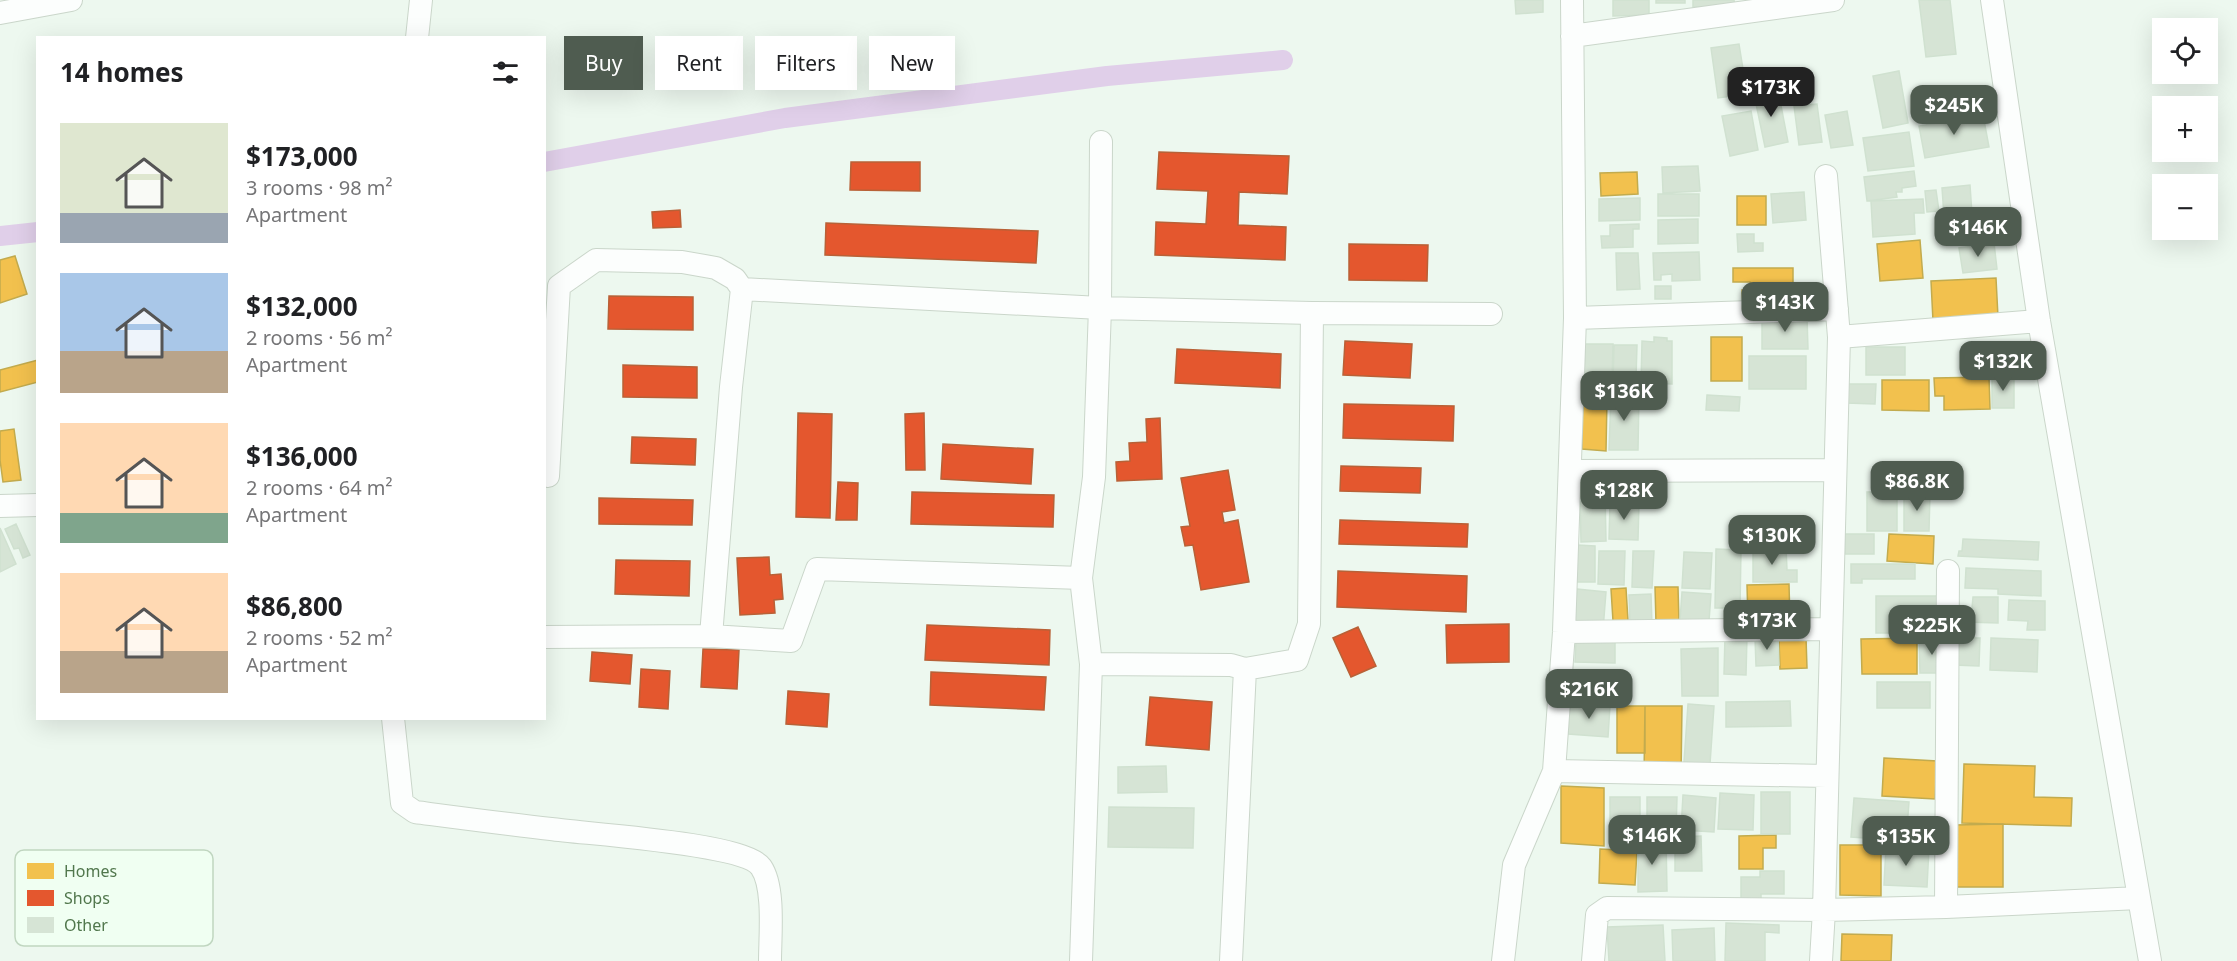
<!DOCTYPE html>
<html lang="en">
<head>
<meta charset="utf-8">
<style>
  body { margin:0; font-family:"Noto Sans",sans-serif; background:#f6f6f6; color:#202124; height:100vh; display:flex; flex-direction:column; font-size:22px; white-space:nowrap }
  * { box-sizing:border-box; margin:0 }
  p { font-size:20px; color:#757577 }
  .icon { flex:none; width:33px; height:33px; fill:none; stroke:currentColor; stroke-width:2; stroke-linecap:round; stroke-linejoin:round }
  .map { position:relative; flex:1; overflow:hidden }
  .panel { position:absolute; left:36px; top:36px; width:510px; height:684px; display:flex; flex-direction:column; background:#fff; border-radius:0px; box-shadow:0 6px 24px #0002 }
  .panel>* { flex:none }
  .top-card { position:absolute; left:564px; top:36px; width:570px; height:54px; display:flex; gap:12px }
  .buttons { position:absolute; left:2152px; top:18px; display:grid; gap:12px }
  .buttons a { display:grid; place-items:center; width:66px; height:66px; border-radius:0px; background:#fff; box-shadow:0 6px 24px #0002; font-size:30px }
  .price { position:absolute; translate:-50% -51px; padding:0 14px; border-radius:12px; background:#4f5c50; color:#fff; font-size:20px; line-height:39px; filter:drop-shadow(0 2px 3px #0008) }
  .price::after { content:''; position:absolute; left:50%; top:36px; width:18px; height:14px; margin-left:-9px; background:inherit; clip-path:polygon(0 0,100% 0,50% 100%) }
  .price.selected { background:#222; color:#fff }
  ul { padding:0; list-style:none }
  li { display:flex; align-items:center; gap:18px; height:150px; padding:0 24px }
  li span { display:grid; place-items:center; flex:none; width:168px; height:120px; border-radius:0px; color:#555 }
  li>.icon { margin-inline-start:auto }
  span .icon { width:72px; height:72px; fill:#fffc; stroke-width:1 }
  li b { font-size:26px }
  h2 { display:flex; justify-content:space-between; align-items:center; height:72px; padding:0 24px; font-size:26px }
  .pill { padding:0 21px; border-radius:0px; background:#fff; box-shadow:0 6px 24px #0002; font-size:21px; line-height:54px }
  .pill.selected { background:#4f5c50; color:#fff }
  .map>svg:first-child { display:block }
  .homes { fill:#f2c14e; stroke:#c2ab4e; stroke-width:1.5 }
  .shops { fill:#e4572e; stroke:#b86137; stroke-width:1.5 }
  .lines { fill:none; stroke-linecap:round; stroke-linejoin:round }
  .canal { stroke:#e0cfe9; stroke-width:20 }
  .building { fill:#d6e4d5; stroke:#d0e1d0; stroke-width:1.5 }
  .minor-casing { stroke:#cad6ca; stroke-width:24 }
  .minor { stroke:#fcfefd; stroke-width:22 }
  .key { fill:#f0fff2; stroke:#c0d6c0; stroke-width:1.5 }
  .key-label { font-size:16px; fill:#51774d }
</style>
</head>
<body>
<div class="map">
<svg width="2237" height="961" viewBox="0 0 2237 961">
  <rect width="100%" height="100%" fill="#edf8ef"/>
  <path class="homes" d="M1637 172 1638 194 1601 196 1600 173Z
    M1737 196H1766V225H1737Z
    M1920 240 1923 278 1880 281 1877 244Z
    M15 256 27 294 0 303V260Z
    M1733 268H1793V298H1763V295H1755V304L1743 305 1742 290H1751L1750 282H1733Z
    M1996 278 1998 317 1933 321 1931 281Z
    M1711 337H1742V381H1711Z
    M38 360V382L0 392V370Z
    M1989 377 1990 409 1944 410V396H1935L1934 378Z
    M1882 380H1929V411L1882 410Z
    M1582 398 1607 399 1606 451 1582 449Z
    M14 429 21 480 3 482 0 460V431Z
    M1889 534 1934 536 1933 564 1887 561Z
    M1789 584 1790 621H1748L1747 585Z
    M1655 587H1678L1679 623H1656Z
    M1626 588 1628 621H1613L1611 589Z
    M1806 637 1807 668 1780 669 1779 638Z
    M1917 638V674H1862L1861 639Z
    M1617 706H1645V753H1617Z
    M1645 706H1682L1681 777 1644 776Z
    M1884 758 1937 761 1935 799 1882 796Z
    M1964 764 2035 766 2034 797 2072 798 2071 826 1962 823Z
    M1561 786 1604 788V846L1561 843Z
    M2003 824V887H1955V825Z
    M1776 835V848H1763V869H1739V836Z
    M1840 845H1881V896L1840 895Z
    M1600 849 1637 851 1635 885 1599 883Z
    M1842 934 1892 935 1891 961H1841Z"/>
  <path class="shops" d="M1159 152 1289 156 1287 194 1239 192 1238 225 1286 227 1285 260 1155 255 1156 222 1206 224 1208 191 1157 189Z
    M851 162H920V191L850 190Z
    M680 210 681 227 653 228 652 212Z
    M826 223 1038 231 1036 263 825 255Z
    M1349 244 1428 245 1427 281 1349 280Z
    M609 296 693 297V330L608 329Z
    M1345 341 1412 344 1410 378 1343 375Z
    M1177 349 1281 354 1280 388 1175 383Z
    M623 365 697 367V398L623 397Z
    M1344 404 1454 406 1453 441 1343 438Z
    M798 413 832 414 830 518 796 517Z
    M924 413 925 470H906L905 414Z
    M1160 418 1162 479 1117 481 1116 462 1130 461 1129 443 1147 442 1146 419Z
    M632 437 696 439 695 465 631 463Z
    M943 444 1033 449 1031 484 941 479Z
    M1341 466 1421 468 1420 493 1340 491Z
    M1228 470 1235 510 1222 512 1224 523 1238 520 1249 582 1201 590 1193 545 1185 546 1181 527 1190 526 1181 478Z
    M838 482 858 483 857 520H836Z
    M912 492 1054 495 1053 527 911 524Z
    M599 498 693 500 692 525 599 524Z
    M1340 520 1468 524 1467 547 1339 544Z
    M769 557 770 575 781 574 783 599 774 600 775 613 740 615 737 558Z
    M616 560 690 561 689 596 615 594Z
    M1338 571 1467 576 1466 612 1337 607Z
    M1509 624V662L1447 663 1446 625Z
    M927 625 1050 630 1049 665 925 660Z
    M1358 627 1376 666 1351 677 1333 638Z
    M703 649 739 650 737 689 701 687Z
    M592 652 632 655 630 684 590 681Z
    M641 669 670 671 668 709 639 707Z
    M931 672 1046 677 1044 710 930 705Z
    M788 691 829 694 827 727 786 724Z
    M1150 697 1212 702 1209 750 1146 745Z"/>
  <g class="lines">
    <path class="canal" d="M544 162 785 118 1107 76 1283 60
      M0 236 38 232"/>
  </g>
  <path class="building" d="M1515 0H1543V12L1516 14Z
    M1613 0H1649V15L1613 16Z
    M1656 0H1685V3H1656Z
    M1693 0H1734L1735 6 1693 7Z
    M1919 0H1950L1956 54 1926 57Z
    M1739 44 1747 94 1718 98 1711 48Z
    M1899 71 1908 123 1883 128 1873 76Z
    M1778 90 1788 142 1765 147 1754 94Z
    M1817 104 1822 142 1799 145 1794 106Z
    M1751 111 1758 150 1730 156 1722 116Z
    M1847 111 1853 145 1831 148 1825 115Z
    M1983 115 1989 147 1925 158 1919 126Z
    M1909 132 1914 166 1868 171 1863 138Z
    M1698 166 1700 191 1663 193 1662 167Z
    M1914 171 1916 186 1902 188V192H1896L1897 197 1867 201 1864 177Z
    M1970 185 1972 214 1944 216 1942 188Z
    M1936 190 1939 211 1927 212 1925 191Z
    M1804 192 1806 220 1773 223 1771 194Z
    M1658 194H1699V216H1658Z
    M1640 198V220L1599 221V199Z
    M1923 199 1924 213H1914L1915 234 1873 237 1871 201Z
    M1698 219V243L1658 244V220Z
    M1639 224V229H1633V247L1602 248 1601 236H1610V225Z
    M1737 234H1754V243H1763V251L1738 252Z
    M1994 243 1997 269 1963 273 1959 248Z
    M1699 252 1700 280 1672 281V274L1661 275V280H1654L1653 253Z
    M1616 253H1638L1640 289 1617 290Z
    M1655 286H1671V299H1655Z
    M1807 317 1808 349H1762V318Z
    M1654 337 1667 338V341H1672V384L1641 383 1642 341 1654 342Z
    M1585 344H1613L1612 382H1599V379L1584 378Z
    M1614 345H1637L1636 378H1624V382L1613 384Z
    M1866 347H1905V375H1866Z
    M1749 356H1806V389H1749Z
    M1992 377H2014V408H1992Z
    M1847 384H1876L1875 404 1846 403Z
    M1611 394 1639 395 1638 450H1609Z
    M1707 395 1740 397 1739 411 1706 410Z
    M1580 490H1605L1606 541 1581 542Z
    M1867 492H1897V531H1867Z
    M1904 493H1930L1929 531H1904Z
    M1610 502 1639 503 1638 540 1609 539Z
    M16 524 30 555 23 558 19 548 14 549 5 529Z
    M0 528 16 564 0 572Z
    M1845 534H1874V554H1845Z
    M1963 539 2039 542 2038 560 1958 556 1959 551H1962Z
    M1577 545 1595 546V582H1577Z
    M1753 547H1786L1787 570H1797V582H1753Z
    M1716 549 1741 550 1740 608H1715Z
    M1599 551H1625L1624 585 1598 584Z
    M1633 551H1654L1652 588 1632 587Z
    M1684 552 1712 553 1710 589 1682 588Z
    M1851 564H1915V579H1862V583H1851Z
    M1966 568 2041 571V596L1998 594V589L1965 588Z
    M1577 589 1606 592 1603 630 1574 627Z
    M1682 592 1711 594 1709 621 1680 620Z
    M1651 594 1652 624 1630 625 1629 595Z
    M1876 596H1940V633H1876Z
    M1973 597H1998V623L1964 622V608H1972Z
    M2009 600 2045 601V630H2027L2028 621 2008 620Z
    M1778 634 1779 665 1756 666 1755 638Z
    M1725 636 1747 637 1746 675 1724 674Z
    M1954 638H1980L1979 666 1953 665Z
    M1991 638 2038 640 2037 672 1990 670Z
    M1919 639H1945V673H1920Z
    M1576 641 1615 642V663L1575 662Z
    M1718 648V696H1682L1681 649Z
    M1576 675H1613V700H1576Z
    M1877 682H1930V708H1877Z
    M1790 701 1791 726 1726 727V702Z
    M1570 703 1610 706 1608 737 1568 734Z
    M1688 704 1714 706 1710 764 1684 762Z
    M1166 766 1167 792 1118 793V767Z
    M1761 792H1790V834H1761Z
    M1720 793 1754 795 1753 830 1718 829Z
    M1683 795 1716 798 1714 832 1681 830Z
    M1610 797H1640V834H1610Z
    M1647 797H1677L1676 833 1647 832Z
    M1854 798 1909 802 1906 841 1851 837Z
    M1109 807 1194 808 1193 848 1108 847Z
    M1701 836 1702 871H1675V837Z
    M1666 839 1667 891 1638 892V840Z
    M1886 846 1929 848 1927 887 1884 885Z
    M1760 871H1784V894H1761V905H1741V877H1760Z
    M1726 923 1779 925V933L1765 932V961H1725Z
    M1663 925 1665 961H1609L1607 927Z
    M1714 928 1715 961H1673L1672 930Z"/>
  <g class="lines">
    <defs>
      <path id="minor" d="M1992 0 2039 321 2150 961
        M0 13 71 0
        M1572 36 1833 0
        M417 38 421 0
        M742 289 1100 308 1312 313 1491 314
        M1575 318 1837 309
        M1839 337 2039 321
        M1571 471 1835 470
        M548 476 559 286 596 260 682 262 716 268 735 279 742 289 731 387 711 636
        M0 506 38 505
        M1564 632 1831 629
        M544 637 711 636 791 641 817 569 1081 578
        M1091 664 1231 665 1245 669 1297 660 1309 624 1312 313
        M393 718 402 803 415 812C461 818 506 824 551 829 586 834 744 843 761 867 775 887 770 936 770 961
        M1554 771 1827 776
        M1946 907 1948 571
        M1081 961 1091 664 1081 578 1094 477 1100 308 1101 142
        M1231 961 1245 669
        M1503 961 1514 865 1554 771 1564 632 1575 318 1572 0
        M1593 961 1597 915 1607 908 1824 910 1946 907 2139 898
        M1821 961 1824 910 1839 337 1826 176"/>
    </defs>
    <use href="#minor" class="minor-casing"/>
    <use href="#minor" class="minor"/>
  </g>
  <rect x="15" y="850" width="198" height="96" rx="9" class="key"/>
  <rect x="27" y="863" width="27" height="16" fill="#f2c14e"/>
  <rect x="27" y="890" width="27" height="16" fill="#e4572e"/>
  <rect x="27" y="917" width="27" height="16" fill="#d6e4d5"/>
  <g class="key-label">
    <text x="64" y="877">Homes</text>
    <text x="64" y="904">Shops</text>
    <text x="64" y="931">Other</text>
  </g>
</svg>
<div class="buttons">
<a><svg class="icon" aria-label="locate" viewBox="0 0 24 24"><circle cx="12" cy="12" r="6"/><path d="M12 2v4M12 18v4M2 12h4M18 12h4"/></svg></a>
<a>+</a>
<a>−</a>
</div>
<b class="price selected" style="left:1771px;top:118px">$173K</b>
<b class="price" style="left:1954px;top:136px">$245K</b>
<b class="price" style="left:1978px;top:258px">$146K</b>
<b class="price" style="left:1785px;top:333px">$143K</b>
<b class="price" style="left:2003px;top:392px">$132K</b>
<b class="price" style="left:1624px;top:422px">$136K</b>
<b class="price" style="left:1917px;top:512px">$86.8K</b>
<b class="price" style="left:1624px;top:521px">$128K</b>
<b class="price" style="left:1772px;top:566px">$130K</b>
<b class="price" style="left:1767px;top:651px">$173K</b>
<b class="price" style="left:1932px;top:656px">$225K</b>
<b class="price" style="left:1589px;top:720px">$216K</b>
<b class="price" style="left:1652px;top:866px">$146K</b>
<b class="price" style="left:1906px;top:867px">$135K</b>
<div class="top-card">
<a class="pill selected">Buy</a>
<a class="pill">Rent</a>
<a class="pill">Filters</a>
<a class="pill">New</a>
</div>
<section class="panel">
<h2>14 homes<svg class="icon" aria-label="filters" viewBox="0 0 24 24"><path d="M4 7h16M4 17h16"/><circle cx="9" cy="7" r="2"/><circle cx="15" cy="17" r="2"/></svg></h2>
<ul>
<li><span style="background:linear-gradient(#dfe7d0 75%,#9aa5b1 0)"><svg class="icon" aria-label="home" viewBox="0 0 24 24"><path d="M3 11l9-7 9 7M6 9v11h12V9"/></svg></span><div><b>$173,000</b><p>3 rooms · 98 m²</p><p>Apartment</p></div></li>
<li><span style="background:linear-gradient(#a9c7e8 65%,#b9a48a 0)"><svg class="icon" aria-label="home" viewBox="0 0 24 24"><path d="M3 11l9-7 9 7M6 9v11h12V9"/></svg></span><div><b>$132,000</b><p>2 rooms · 56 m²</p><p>Apartment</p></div></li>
<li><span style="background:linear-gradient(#ffd9b3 75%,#7fa58c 0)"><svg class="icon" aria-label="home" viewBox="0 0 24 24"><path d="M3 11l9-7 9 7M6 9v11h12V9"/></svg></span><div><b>$136,000</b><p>2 rooms · 64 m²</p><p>Apartment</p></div></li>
<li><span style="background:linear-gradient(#ffd9b3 65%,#b9a48a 0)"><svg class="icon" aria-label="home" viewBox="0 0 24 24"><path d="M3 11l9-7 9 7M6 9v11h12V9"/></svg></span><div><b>$86,800</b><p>2 rooms · 52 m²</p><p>Apartment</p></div></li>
</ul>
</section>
</div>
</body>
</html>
